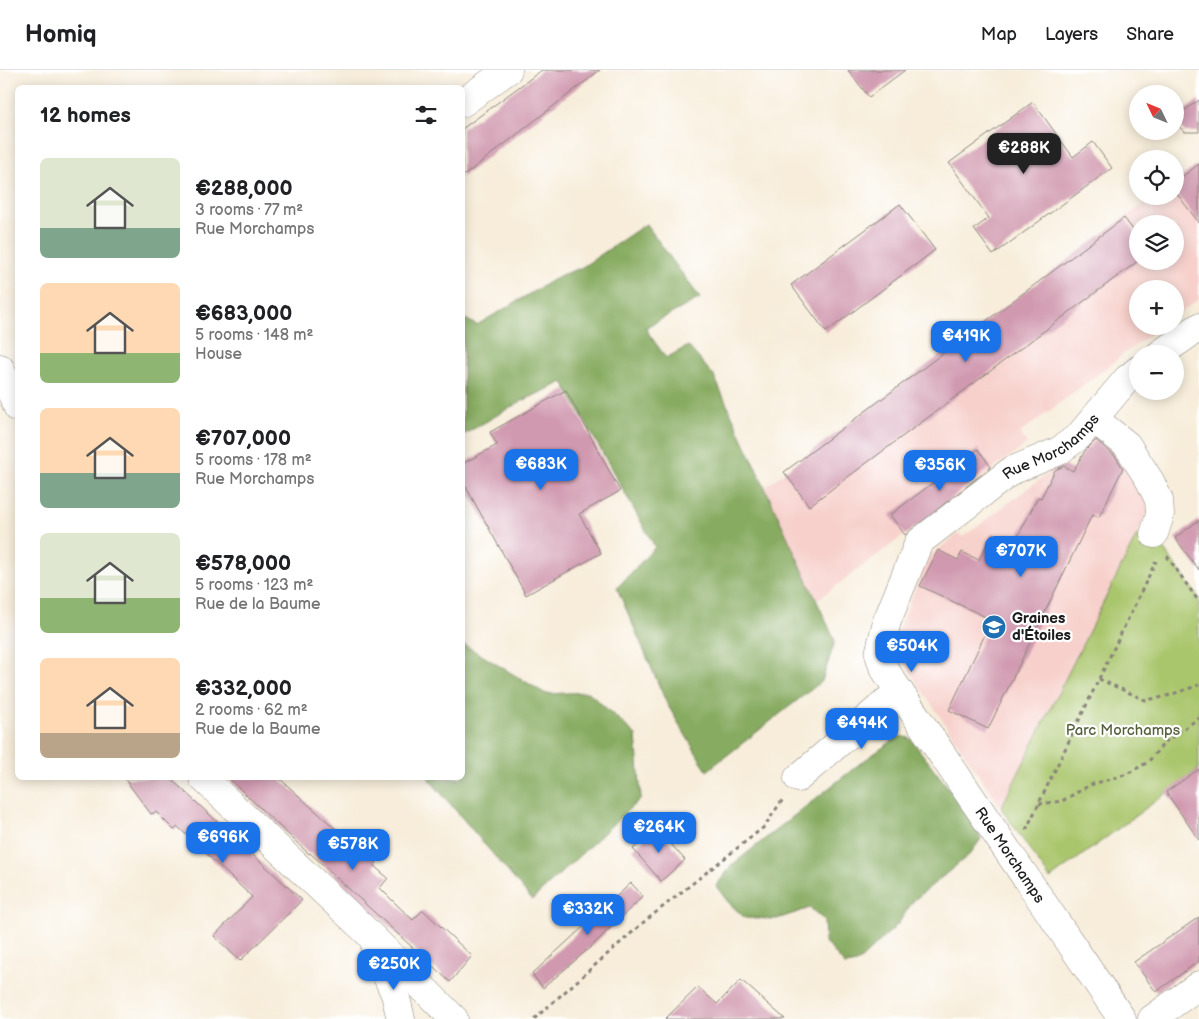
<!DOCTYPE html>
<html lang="en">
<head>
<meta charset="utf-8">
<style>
  body { margin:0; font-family:"Balsamiq Sans",sans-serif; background:#f2f2f2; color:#202124; height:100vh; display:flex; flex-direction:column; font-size:19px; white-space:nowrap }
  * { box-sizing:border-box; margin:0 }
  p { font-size:16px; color:#757577 }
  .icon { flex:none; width:28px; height:28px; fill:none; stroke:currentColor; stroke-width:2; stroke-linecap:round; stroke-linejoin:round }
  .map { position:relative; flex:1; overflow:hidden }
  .sheet { position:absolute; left:15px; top:15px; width:450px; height:695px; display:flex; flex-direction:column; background:#fff; border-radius:8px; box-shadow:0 2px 12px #0003 }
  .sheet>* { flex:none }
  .needle { width:32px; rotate:313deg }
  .buttons { position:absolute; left:1129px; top:15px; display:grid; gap:10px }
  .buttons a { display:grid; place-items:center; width:55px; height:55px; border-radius:50%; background:#fff; box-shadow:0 2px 12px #0003; font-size:25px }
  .price { position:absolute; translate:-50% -42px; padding:0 11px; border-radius:10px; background:#1a73e8; color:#fff; font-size:16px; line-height:32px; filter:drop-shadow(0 1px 2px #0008) }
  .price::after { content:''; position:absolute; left:50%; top:30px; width:15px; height:11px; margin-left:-8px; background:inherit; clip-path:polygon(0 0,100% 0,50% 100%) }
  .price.current { background:#222; color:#fff }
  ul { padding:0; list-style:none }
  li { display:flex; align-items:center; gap:15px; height:125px; padding:0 25px }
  li span { display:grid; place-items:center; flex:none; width:140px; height:100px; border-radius:8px; color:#555 }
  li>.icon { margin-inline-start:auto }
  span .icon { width:60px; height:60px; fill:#fffc; stroke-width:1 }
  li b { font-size:21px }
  h2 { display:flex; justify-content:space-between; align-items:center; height:60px; padding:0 25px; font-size:21px }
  header { display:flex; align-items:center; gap:30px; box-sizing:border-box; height:70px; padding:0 25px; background:#fff; border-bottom:1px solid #e0e0e0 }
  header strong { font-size:24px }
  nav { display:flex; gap:28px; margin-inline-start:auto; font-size:18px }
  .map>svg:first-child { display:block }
  .built { fill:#f7d0cb; fill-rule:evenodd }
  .green { fill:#aac66d; stroke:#637144 }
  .forest { fill:#87ab60; stroke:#52643e }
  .building { fill:#d099af }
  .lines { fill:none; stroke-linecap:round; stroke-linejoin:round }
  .minor-casing { stroke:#8a847b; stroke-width:29 }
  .path { stroke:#8a847b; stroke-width:3; stroke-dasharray:4 4; stroke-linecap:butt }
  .minor { stroke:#fff; stroke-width:28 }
  .labels { text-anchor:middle; stroke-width:4.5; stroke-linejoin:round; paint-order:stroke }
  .street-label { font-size:15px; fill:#1c1c1c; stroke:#fff }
  .poi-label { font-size:15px; font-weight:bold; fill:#1c1c1c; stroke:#fff; text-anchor:start }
  .park-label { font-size:15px; fill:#55603c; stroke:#fff }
</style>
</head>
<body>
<header>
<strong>Homiq</strong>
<nav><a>Map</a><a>Layers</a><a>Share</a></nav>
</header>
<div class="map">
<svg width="1199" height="949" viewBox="0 0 1199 949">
  <rect width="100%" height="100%" fill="#fff"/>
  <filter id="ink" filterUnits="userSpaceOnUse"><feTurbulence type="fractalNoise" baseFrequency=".02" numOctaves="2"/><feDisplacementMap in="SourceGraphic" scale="10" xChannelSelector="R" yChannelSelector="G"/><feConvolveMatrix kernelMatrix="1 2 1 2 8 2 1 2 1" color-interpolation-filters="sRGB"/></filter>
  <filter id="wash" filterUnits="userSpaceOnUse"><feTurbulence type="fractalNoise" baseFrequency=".0096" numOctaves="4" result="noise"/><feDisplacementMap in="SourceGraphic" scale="20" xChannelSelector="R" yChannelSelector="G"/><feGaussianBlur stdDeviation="1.12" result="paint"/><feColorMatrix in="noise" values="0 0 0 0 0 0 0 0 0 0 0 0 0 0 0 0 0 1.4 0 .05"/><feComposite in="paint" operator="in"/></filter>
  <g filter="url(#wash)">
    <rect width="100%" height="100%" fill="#f7edda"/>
    <path class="built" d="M1175 121 1199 153V229L1175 246V219H1138V256H1161L1020 363 1027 374 813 533 740 436 1124 148 1156 126H1175ZM1138 154H1175V191H1138Z
      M1094 364 1114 375 1150 439 1001 738 892 575 928 487 959 463 963 467 1055 398 1058 393 1073 399Z"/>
    <path class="green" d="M1137 465 1163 478 1199 528V699L1050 809 1001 738Z"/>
    <path class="forest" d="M646 154 700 228 645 258 666 288 688 276 714 306 835 571 822 611 707 701 667 634 617 518 655 477 563 312 518 333 463 365V248L477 255 561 205 581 198Z
      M463 574 546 624 588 622 636 665 641 728 532 830 428 708H462Z
      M899 666 910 668 973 750 981 769 970 784 913 831 898 854 857 893 845 895 825 872 824 850 810 838 777 849 745 848 728 832 716 816 732 795 858 695Z"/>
    <g id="blocks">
      <path class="building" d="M542 0H600L462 107V59Z
        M848 0H905L869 27Z
        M1199 30V62H1185L1175 53V47Z
        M1033 32 1073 87 1093 72 1112 98 993 185 974 159 989 148 949 93Z
        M1199 94V153L1175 121V112Z
        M900 134 935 180 826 262 791 215Z
        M1124 148 1138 166V191L809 436 784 402Z
        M566 320 620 421 579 444 601 483 526 525 462 410V394L497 375 490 362Z
        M1096 370 1115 386 1123 398 1099 447 1092 445 988 659 949 640 992 550 920 516 938 480 958 490 962 482 979 490 992 464 1014 474 1038 427 1041 428 1055 400 1064 396 1073 401 1085 381Z
        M978 379 991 397 905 465 890 445Z
        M1199 450V500L1175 468Z
        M1199 699V770L1166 722Z
        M124 708H170L302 830 240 891 214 866 252 827 178 757 174 760 156 742 151 744Z
        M228 708H279L358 779 360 777 377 792 374 796 388 808 380 818 396 834 413 850 423 840 472 886 450 912 310 783 309 784Z
        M657 758 685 790 661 811 633 779Z
        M631 813 643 826 593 875 543 918 532 904Z
        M1199 847V891L1156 922 1134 892Z
        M741 910 785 949H665L698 917 717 934Z"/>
    </g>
  </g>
  <g filter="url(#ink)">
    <use href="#blocks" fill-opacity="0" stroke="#8a847b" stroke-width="1"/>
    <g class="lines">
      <defs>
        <g id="minor">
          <path d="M462 33 508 0"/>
          <path d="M1160 284 1199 257"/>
          <path d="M0 298 18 338"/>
          <path d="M1094 349 1127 375 1150 411 1159 430 1160 445 1154 464"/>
          <path d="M203 708 366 861 454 949"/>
          <path d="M798 708 899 621"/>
          <path d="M375 880 395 924 401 949"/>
          <path id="s1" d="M1122 949 899 621 883 597 879 584 887 551 919 472 1011 401 1059 381 1079 366 1127 309 1138 300"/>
          <path d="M1152 949 1199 915"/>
        </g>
      </defs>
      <use href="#minor" class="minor-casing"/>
      <path class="path" d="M1167 486 1199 532
        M1099 609 1145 630 1164 627 1199 615
        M1039 734 1062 731 1090 715 1127 704 1148 692 1165 672 1199 648
        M1026 760 1156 491
        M534 949 645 851 764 757 783 729"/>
      <use href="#minor" class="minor"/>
    </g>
  </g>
  <defs>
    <symbol id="school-disc" viewBox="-11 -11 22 22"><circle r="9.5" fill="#1f6fb2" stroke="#fff"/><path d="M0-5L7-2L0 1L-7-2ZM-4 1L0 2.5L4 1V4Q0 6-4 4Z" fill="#fff"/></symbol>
  </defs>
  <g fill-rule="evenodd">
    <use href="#school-disc" x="980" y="543" width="28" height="28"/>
  </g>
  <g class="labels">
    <g class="street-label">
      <text dy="5" stroke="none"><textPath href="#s1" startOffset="722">Rue Morchamps</textPath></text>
      <text transform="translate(1010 785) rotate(56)" y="5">Rue Morchamps</text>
    </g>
    <g class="poi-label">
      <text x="1012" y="553">Graines<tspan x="1012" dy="17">d'Étoiles</tspan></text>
    </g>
    <g class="park-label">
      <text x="1123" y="665">Parc Morchamps</text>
    </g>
  </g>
</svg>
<div class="buttons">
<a><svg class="needle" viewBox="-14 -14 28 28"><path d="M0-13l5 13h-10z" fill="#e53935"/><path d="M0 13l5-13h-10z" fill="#757577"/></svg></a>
<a><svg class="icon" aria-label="locate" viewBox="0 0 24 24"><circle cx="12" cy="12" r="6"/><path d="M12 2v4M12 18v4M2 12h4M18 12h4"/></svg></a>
<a><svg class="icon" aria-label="layers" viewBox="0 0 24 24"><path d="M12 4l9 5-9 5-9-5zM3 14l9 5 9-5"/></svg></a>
<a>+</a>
<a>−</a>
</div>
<b class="price current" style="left:1024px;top:105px">€288K</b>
<b class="price" style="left:966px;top:293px">€419K</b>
<b class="price" style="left:541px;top:421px">€683K</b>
<b class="price" style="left:940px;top:422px">€356K</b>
<b class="price" style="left:1021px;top:508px">€707K</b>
<b class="price" style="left:912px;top:603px">€504K</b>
<b class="price" style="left:862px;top:680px">€494K</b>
<b class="price" style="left:659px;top:784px">€264K</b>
<b class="price" style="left:223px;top:794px">€696K</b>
<b class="price" style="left:353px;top:801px">€578K</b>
<b class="price" style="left:588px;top:866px">€332K</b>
<b class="price" style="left:394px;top:921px">€250K</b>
<section class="sheet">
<h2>12 homes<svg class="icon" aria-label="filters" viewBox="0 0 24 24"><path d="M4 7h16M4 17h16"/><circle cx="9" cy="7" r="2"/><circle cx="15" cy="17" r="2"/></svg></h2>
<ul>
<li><span style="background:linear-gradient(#dfe7d0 70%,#7fa58c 0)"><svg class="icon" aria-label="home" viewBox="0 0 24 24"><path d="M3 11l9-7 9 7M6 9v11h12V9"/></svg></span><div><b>€288,000</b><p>3 rooms · 77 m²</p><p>Rue Morchamps</p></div></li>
<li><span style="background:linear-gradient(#ffd9b3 70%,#8fb573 0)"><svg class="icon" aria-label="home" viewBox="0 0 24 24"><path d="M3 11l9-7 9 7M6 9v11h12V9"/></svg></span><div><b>€683,000</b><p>5 rooms · 148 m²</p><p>House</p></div></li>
<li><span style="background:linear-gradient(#ffd9b3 65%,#7fa58c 0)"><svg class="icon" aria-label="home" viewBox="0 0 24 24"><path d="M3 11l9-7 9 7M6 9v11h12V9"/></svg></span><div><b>€707,000</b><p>5 rooms · 178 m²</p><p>Rue Morchamps</p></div></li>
<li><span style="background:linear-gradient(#dfe7d0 65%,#8fb573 0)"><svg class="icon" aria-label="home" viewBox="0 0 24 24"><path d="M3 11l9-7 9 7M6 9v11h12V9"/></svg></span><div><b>€578,000</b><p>5 rooms · 123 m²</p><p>Rue de la Baume</p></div></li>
<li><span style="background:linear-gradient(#ffd9b3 75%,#b9a48a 0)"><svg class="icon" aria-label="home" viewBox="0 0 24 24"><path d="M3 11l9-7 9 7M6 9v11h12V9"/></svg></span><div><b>€332,000</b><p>2 rooms · 62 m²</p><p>Rue de la Baume</p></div></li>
</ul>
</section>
</div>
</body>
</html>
